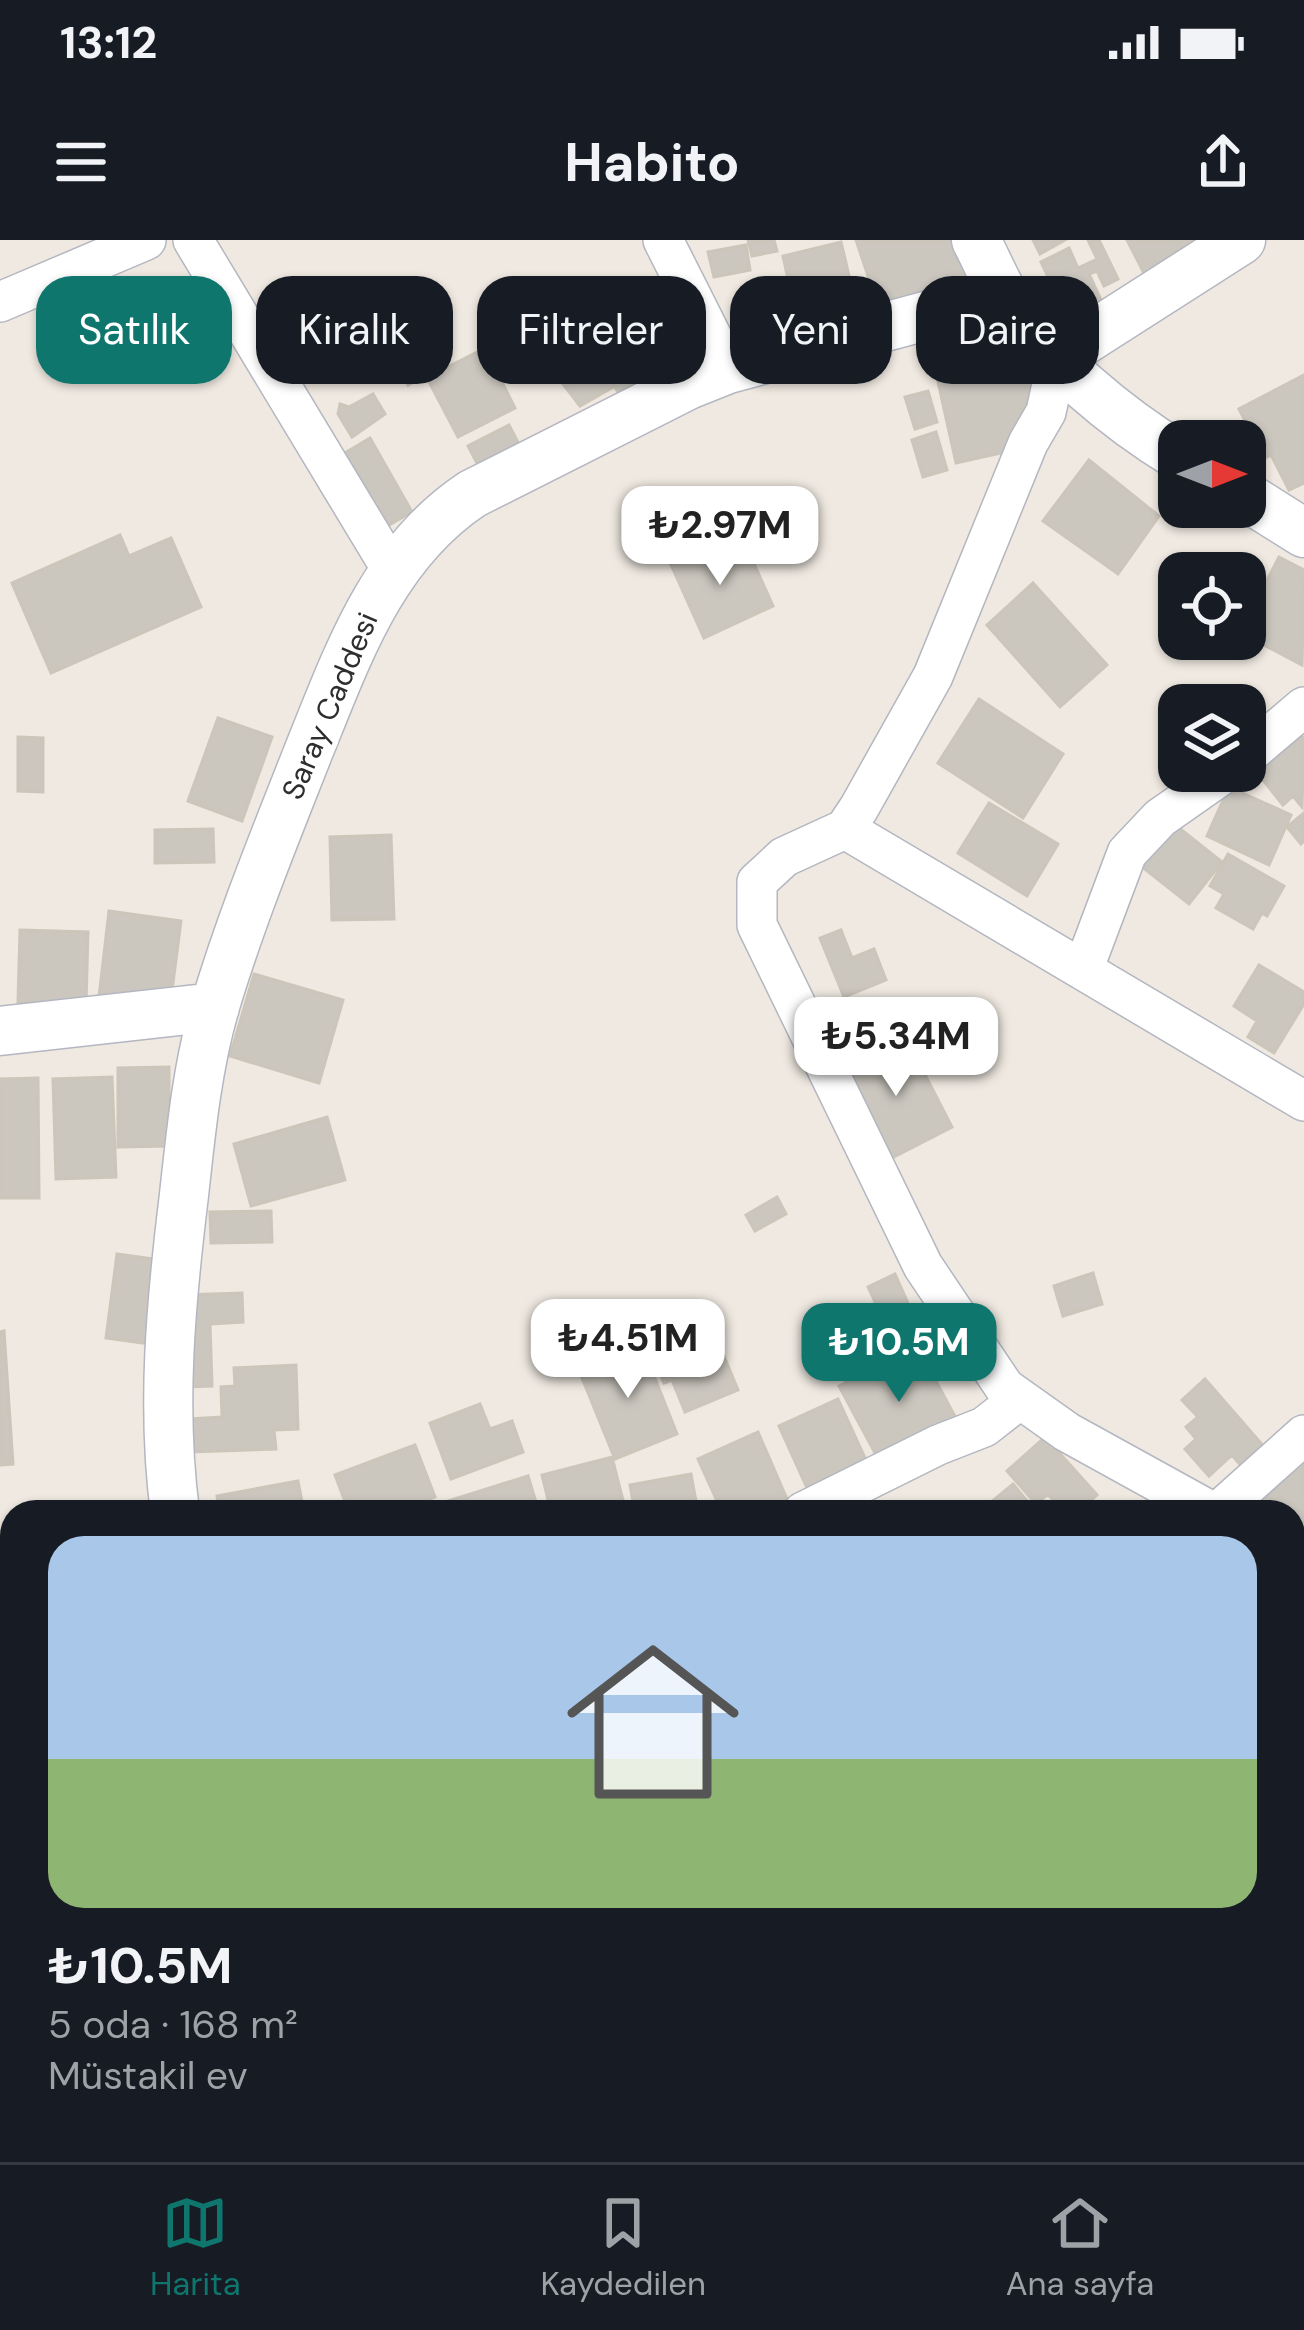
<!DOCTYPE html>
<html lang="tr">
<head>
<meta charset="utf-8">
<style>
  body { margin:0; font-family:"DM Sans",sans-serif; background:#242831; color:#f1f3f6; height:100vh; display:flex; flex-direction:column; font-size:45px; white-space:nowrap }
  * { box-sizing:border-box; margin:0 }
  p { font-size:39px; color:#9ea1a6 }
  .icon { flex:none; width:66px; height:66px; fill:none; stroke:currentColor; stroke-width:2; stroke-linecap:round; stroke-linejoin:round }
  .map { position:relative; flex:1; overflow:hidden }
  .side { position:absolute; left:0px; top:1260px; width:1305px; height:663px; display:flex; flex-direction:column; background:#171b24; border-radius:36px 36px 0 0; box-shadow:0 3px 9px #0004 }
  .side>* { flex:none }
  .guide { position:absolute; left:36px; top:36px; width:1233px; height:108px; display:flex; gap:24px }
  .needle { width:78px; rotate:90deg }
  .controls { position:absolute; left:1158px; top:180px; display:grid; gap:24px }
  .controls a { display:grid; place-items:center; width:108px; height:108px; border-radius:24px; background:#171b24; box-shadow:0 3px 9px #0004; font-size:60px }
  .price { position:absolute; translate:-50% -102px; padding:0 27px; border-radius:24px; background:#fff; color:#222; font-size:39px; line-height:78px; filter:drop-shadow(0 3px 6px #0008) }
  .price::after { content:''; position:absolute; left:50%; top:72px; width:36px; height:27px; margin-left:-18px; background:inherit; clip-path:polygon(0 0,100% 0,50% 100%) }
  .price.current { background:#0f766e; color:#fff }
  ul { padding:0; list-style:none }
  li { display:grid; align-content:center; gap:24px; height:636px; padding:0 48px }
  li span { display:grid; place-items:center; height:372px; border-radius:36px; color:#555 }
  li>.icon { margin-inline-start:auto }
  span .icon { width:216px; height:216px; fill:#fffc; stroke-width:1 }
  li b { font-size:51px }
  .pill { padding:0 42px; border-radius:36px; background:#171b24; box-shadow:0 3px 9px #0004; font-size:42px; line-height:108px }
  .pill.current { background:#0f766e; color:#fff }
  .status { display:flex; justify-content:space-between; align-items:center; height:84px; padding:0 60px; background:#171b24; direction:ltr }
  .status svg { height:33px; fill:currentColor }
  header { display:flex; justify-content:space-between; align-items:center; height:156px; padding:0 48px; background:#171b24; font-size:54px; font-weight:700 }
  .tab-bar { display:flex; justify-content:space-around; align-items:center; height:168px; border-top:3px solid #363941; background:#171b24; font-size:33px; color:#9ea1a6 }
  .tab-bar a { display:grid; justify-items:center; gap:6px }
  .tab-bar .current { color:#0f766e }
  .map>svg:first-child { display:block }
  .building { fill:#cbc7bf; stroke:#cbc5ba; stroke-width:3 }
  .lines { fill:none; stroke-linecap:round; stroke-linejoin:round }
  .minor-casing { stroke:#b4b7c1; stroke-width:42 }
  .tertiary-casing { stroke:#b4b7c1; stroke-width:51 }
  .minor { stroke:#fff; stroke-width:39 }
  .tertiary { stroke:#fff; stroke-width:48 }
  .labels { text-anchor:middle; stroke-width:10; stroke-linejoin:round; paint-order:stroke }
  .street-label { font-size:30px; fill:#2e2e2e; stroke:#fff }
</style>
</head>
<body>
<div class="status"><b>13:12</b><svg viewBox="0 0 49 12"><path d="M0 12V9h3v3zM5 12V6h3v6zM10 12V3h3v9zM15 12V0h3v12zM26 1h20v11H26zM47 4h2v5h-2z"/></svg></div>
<header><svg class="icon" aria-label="menu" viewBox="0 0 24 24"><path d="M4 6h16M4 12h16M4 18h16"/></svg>Habito<svg class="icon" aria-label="share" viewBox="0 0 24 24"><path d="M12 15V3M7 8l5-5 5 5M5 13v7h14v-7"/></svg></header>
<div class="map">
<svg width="1304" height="1922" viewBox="0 0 1304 1922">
  <rect width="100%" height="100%" fill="#efe9e1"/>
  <path class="building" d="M748 0H774L777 11 752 16Z
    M856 0H957L969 41 878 66Z
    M1033 0H1065L1040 14Z
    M1088 0H1099L1118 39 1104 46 1097 31 1089 34 1102 62 1068 79 1041 22 1069 8 1078 28 1097 19Z
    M1127 0H1213L1146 37Z
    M841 2 857 69 804 81 798 56 792 58 783 16Z
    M746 5 750 30 714 37 708 12Z
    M184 48 207 104 155 125 132 69Z
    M632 56 671 119 618 152 575 90Z
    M545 61 558 79 533 98 520 79Z
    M571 86 615 146 580 166 536 109Z
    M996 104 1042 139 1010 211 956 223 933 119Z
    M485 108 515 168 458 197 426 136 408 145 397 125 425 111 436 133Z
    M1304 135V243L1289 250 1271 215 1264 218 1239 169Z
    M928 151 937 182 915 189 905 157Z
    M373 154 385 174 352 197 338 174 340 164 349 167Z
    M509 185 521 208 480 229 468 206Z
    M936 192 947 230 923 237 912 200Z
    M370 198 412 272 375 293 333 220Z
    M1089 220 1159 276 1118 334 1043 281Z
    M120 295 129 316 171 298 201 367 51 433 12 343Z
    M700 303 710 325 747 308 773 366 704 398 668 318Z
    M1279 317 1304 330 1302 425 1245 395V382Z
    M1033 343 1107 425 1060 467 987 385Z
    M979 459 1063 514 1023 578 938 523Z
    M218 478 272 497 242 581 188 561Z
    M1292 484 1304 499 1302 567 1293 556 1283 565 1247 520Z
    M18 497 43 498V552L18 551Z
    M1229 547 1291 575 1269 625 1207 596Z
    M989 563 1058 604 1027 656 958 613Z
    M1304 573V601L1301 604 1287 587Z
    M1174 584 1222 622 1189 664 1141 626Z
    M213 589 214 622 155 623V590Z
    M391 595 394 679 332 680 330 597Z
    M1228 614 1284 646 1267 676 1262 673 1253 689 1216 668 1224 654 1210 646Z
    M109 671 181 681 170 766 99 757Z
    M20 690 88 692 86 764 18 762Z
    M841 690 852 718 874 709 886 740 844 757 820 698Z
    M1259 725 1304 752V764L1274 813 1248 797 1257 781 1234 766Z
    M254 734 343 760 319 843 230 816Z
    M905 796 952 887 886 921 839 831Z
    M169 827V906L118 907V828Z
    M112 837 116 937 56 939 53 839Z
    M38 838 39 958H0V839Z
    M327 877 345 940 251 966 234 904Z
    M777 957 786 974 755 991 746 975Z
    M271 971 272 1002 211 1003 210 972Z
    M117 1014 161 1020 150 1104 106 1098Z
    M1093 1033 1102 1064 1063 1076 1054 1046Z
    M895 1034 911 1070 885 1083 868 1047Z
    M242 1053 243 1082 210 1084 212 1146 185 1147 181 1055Z
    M704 1068 738 1150 685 1172 672 1140 664 1143 644 1093Z
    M4 1091 13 1224 0 1225V1092Z
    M641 1103 677 1194 615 1219 578 1128Z
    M916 1104 959 1184 882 1226 839 1146Z
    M296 1125 298 1189 274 1190 276 1209 191 1212 190 1179 222 1177 221 1147 235 1146 234 1128Z
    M1205 1139 1265 1208 1243 1228 1232 1215 1209 1236 1185 1209 1196 1199 1186 1187 1198 1177 1182 1160Z
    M838 1159 871 1231 812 1259 779 1186Z
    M480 1164 490 1189 512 1181 523 1212 451 1239 430 1183Z
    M758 1192 790 1266 777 1272H722L698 1219Z
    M1045 1197 1097 1255 1078 1272H1063L1048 1254 1036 1264 1007 1231Z
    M415 1205 435 1257 396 1272H349L335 1235Z
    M1304 1215V1285L1293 1292V1272H1261L1250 1254Z
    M612 1217 626 1272H551L542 1235Z
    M691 1234 698 1272H635L630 1245Z
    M528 1236 539 1272H419V1270Z
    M298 1241 304 1272H220L217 1256Z
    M1013 1244 1036 1272H979Z
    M1293 1596 1304 1611V1632L1293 1641Z
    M1304 1656V1724L1293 1732V1664Z
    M12 1760V1815L0 1816V1761Z
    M1293 1899 1304 1922 1245 1919 1258 1911H1293Z
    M202 1911H273L276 1922H206Z
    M887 1911H983L962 1922H893Z
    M1145 1911H1171L1173 1922H1105Z"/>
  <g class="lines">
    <defs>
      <path id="minor" d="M193 0 392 330
        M663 0 728 129
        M0 62 146 0
        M1058 117 1046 172 1028 203 933 436 859 568 845 589 784 617 757 642V685L923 1026 1005 1148 1067 1192 1212 1272
        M1245 517 1304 467
        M845 589 1304 861
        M1083 730 1127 613 1160 578 1227 531
        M803 1272 938 1205 984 1187 1020 1159
        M1218 1272 1304 1195
        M1293 1337 1304 1355
        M1293 1508 1304 1501
        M165 1911 168 1922
        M494 1911 498 1922
        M834 1911 841 1922
        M1005 1922 1032 1911"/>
      <path id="tertiary" d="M976 0C986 19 995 41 1006 59 1045 119 1118 179 1179 216
        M1058 117 1241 0
        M1245 256 1304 293
        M0 791 215 767
        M175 1272C161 1166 171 1061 184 955 191 891 197 828 215 766 241 679 276 594 309 510 348 414 382 314 472 254L688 145 728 129 1004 55
        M0 1639 12 1628
        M1293 1829 1304 1846"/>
    </defs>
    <use href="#minor" class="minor-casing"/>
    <use href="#tertiary" class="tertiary-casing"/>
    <use href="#minor" class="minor"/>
    <use href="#tertiary" class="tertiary"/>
  </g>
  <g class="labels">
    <g class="street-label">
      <text transform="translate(330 466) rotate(-67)" y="10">Saray Caddesi</text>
    </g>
  </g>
</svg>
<div class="controls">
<a><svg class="needle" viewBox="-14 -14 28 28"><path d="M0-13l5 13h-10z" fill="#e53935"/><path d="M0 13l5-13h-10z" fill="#9ea1a6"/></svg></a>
<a><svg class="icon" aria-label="locate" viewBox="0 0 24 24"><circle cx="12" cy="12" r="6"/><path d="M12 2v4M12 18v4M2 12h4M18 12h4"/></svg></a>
<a><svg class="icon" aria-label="layers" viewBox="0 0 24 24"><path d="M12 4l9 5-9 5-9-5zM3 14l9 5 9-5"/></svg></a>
</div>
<b class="price" style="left:720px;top:348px">₺2.97M</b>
<b class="price" style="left:896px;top:859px">₺5.34M</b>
<b class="price" style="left:628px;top:1161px">₺4.51M</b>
<b class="price current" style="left:899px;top:1165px">₺10.5M</b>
<div class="guide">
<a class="pill current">Satılık</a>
<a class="pill">Kiralık</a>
<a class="pill">Filtreler</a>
<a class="pill">Yeni</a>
<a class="pill">Daire</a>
</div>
<section class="side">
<ul>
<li><span style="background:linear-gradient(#a9c7e8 60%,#8fb573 0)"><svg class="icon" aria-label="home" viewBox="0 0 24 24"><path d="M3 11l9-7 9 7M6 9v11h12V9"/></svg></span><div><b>₺10.5M</b><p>5 oda · 168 m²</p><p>Müstakil ev</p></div></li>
</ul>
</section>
</div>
<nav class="tab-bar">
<a class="current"><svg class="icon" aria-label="map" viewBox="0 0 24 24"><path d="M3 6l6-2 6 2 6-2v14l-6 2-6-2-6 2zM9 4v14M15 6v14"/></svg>Harita</a>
<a><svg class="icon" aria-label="saved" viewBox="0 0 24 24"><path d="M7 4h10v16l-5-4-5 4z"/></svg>Kaydedilen</a>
<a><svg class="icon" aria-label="home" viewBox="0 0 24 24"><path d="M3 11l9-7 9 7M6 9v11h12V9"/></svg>Ana sayfa</a>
</nav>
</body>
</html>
